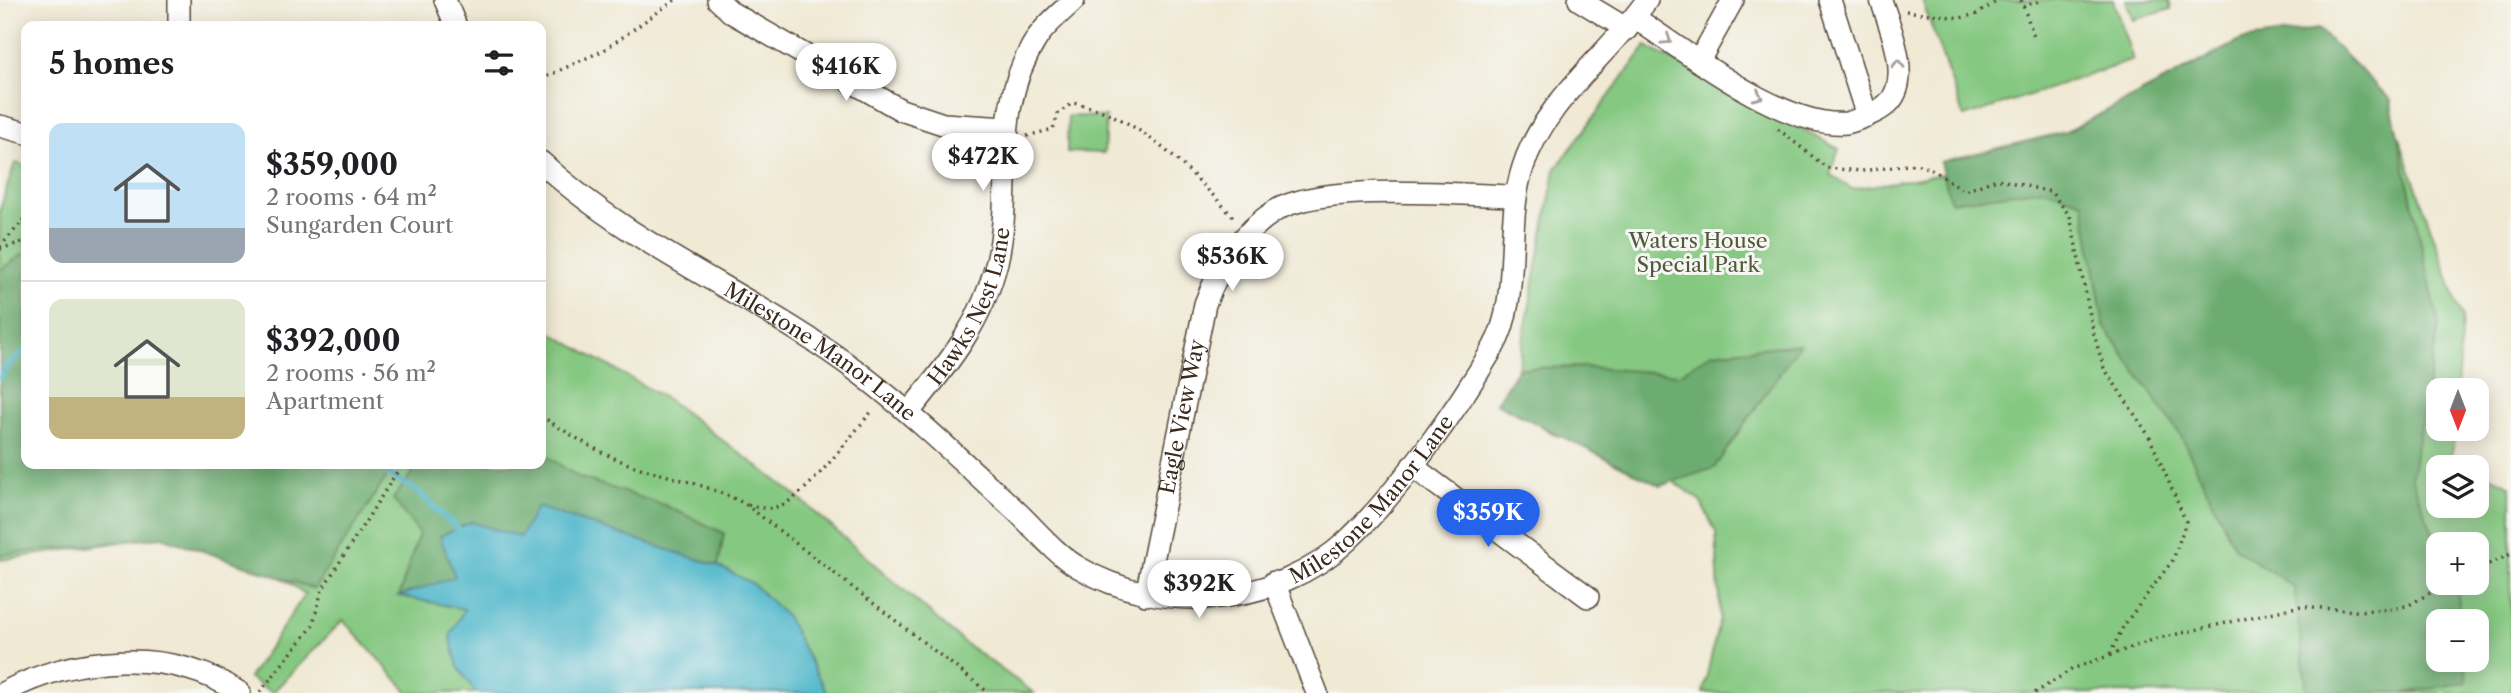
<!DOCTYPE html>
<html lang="en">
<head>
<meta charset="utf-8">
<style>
  body { margin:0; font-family:"Libre Caslon Text",serif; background:#f2f2f2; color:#202124; height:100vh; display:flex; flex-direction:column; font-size:26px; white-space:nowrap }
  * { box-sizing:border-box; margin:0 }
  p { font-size:23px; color:#757577 }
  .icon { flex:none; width:38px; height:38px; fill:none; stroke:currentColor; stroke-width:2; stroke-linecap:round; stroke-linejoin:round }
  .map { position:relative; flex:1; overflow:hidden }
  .panel { position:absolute; left:21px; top:21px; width:525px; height:448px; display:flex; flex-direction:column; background:#fff; border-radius:14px; box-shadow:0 4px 18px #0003 }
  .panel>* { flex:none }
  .needle { width:46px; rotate:180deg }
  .controls { position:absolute; left:2426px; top:378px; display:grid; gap:14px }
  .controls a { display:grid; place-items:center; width:63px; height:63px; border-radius:14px; background:#fff; box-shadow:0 4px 18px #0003; font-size:35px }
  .price { position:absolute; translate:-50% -60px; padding:0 16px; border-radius:24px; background:#fff; color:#222; font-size:23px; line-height:46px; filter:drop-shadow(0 2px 4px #0008) }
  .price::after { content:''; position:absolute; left:50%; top:42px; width:21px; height:16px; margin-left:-10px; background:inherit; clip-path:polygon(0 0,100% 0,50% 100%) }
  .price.active { background:#2563eb; color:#fff }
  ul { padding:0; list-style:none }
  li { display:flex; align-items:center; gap:21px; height:175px; padding:0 28px }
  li+li { border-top:2px solid #e0e0e0 }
  li span { display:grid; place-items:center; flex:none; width:196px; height:140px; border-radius:14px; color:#555 }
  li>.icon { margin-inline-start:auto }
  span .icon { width:84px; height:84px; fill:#fffc; stroke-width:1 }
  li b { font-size:30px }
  h2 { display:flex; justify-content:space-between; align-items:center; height:84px; padding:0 28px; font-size:30px }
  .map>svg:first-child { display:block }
  .green { fill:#85c881; stroke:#607950; stroke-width:2; fill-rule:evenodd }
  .forest { fill:#6cac6f; stroke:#546b46; stroke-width:2 }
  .water { fill:#4cb6ca; stroke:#447074; stroke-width:2 }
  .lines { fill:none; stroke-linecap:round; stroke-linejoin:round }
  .stream { stroke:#4cb6ca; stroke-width:6 }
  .minor-casing { stroke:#564739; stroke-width:24 }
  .path { stroke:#564739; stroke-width:3.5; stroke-dasharray:2 5; stroke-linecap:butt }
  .minor { stroke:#fff; stroke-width:21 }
  .oneway { stroke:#a79f9a }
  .labels { text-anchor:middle; stroke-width:6; stroke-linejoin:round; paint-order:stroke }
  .park-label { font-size:21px; fill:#51593c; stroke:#f6f6f2 }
  .street-label { font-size:21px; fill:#3b2a1e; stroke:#f6f6f2 }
</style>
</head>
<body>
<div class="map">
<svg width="2511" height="693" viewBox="0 0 2511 693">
  <rect width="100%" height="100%" fill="#f6f6f2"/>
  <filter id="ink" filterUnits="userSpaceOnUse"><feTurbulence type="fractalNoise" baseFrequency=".0143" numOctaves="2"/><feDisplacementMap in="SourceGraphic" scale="14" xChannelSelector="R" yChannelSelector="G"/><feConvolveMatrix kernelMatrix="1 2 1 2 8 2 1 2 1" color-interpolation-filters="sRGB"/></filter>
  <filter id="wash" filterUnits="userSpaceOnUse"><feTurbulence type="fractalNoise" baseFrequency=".00686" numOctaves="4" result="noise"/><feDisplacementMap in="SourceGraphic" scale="28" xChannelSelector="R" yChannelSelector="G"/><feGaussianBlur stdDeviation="1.57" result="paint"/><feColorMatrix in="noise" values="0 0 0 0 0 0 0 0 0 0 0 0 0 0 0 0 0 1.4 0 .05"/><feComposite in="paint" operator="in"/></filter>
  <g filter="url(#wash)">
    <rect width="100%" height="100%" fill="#f0e9d4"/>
    <path class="green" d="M1922 0H2113L2133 60 1964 117Z
      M2126 0H2169L2171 9 2133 20Z
      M1646 46 1839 149 1830 174 1852 189 2391 100 2393 120 2462 318 2457 390H2438V429H2454L2452 458 2472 467H2438V506H2476V469L2511 486V693H1703L1720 617 1716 532 1699 499 1630 453 1555 435 1511 405 1535 368H1518L1555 170ZM2438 544H2476V583H2438ZM2438 621H2476V660H2438Z
      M1068 116 1106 117 1104 153 1067 152Z
      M15 163 26 166V464H541V327L670 401 793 493 962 641 1034 693H409L343 620 272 693 249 678 305 594 282 578 162 536 0 560V209Z"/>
    <path class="forest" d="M2318 29 2390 99 2439 326 2411 477 2438 545V583H2453L2458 596 2461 621H2438V660H2465L2467 682 2404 693H2307L2294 587 2235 548 2181 436 2104 326 2083 202 2044 189 1951 202 1940 162 2066 132 2242 40Z
      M26 252V464H395L314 589 162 537 0 555V270Z
      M1800 344 1714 468 1660 486 1496 403 1518 368 1582 367 1679 374 1712 353Z
      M541 452 578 477 664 505 724 533 718 566 537 507 521 538 471 522 441 536 456 577 399 596 419 533 393 499 419 464H541Z"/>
    <path class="water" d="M537 507 718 566 752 583 786 616 827 693H476L458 667 450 636 464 609 399 596 455 577 440 536 471 522 520 537Z"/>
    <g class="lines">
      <path class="stream" d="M0 377 8 365 26 350
        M371 464 417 491 461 532"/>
    </g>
  </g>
  <g filter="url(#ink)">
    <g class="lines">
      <defs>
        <g id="minor">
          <path d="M445 0 456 26"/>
          <path d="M718 0 732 13 901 110 943 124 1007 128"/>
          <path d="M1579 0 1627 29"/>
          <path d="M1635 18C1684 51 1785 129 1846 123 1853 122 1860 118 1867 116L1830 0"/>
          <path d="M179 26V0"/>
          <path d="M1699 61 1733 0"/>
          <path d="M1867 116C1873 113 1881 110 1886 105 1914 83 1890 27 1881 0"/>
          <path d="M0 126 26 133"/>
          <path id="s1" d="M541 162C634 249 760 297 862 375 915 416 963 462 1013 508 1033 526 1054 553 1078 567 1160 616 1277 607 1348 540 1400 490 1456 411 1493 348 1522 298 1504 223 1523 167 1544 101 1609 55 1647 0"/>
          <path id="s2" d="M909 412C948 364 982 323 997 262 1015 184 990 111 1037 38 1046 24 1062 12 1074 0"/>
          <path d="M1412 466 1588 597"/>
          <path d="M1274 582 1317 693"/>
          <path id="s3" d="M1146 595 1205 304C1218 269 1243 231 1275 211 1323 182 1455 195 1514 196"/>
          <path d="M3 693C73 655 171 646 240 693"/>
        </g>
      </defs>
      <use href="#minor" class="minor-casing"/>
      <path class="path" d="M2021 0 2034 36
        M2023 7 2042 0
        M1906 11 1960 18 1977 14 1999 0
        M541 79 604 50 675 0
        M1778 129 1827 168 1862 171 1916 164 1931 169 1965 191 1997 179 2051 192 2070 216 2094 335 2104 368 2149 436 2186 522 2173 560 2124 625 2109 656
        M1027 136 1053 129 1058 114 1072 103C1136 112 1193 173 1235 219
        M0 247 26 217
        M0 249 26 241
        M541 416C571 435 603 456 637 467 675 479 710 485 745 504L989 693
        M748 505C761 509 773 510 786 503 813 488 851 435 873 410
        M2476 570 2511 554
        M260 692 312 627 322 590 402 464
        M2035 693 2072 669 2155 639 2301 606 2355 611 2394 609 2409 605 2447 583"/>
      <use href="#minor" class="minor"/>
    </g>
    <defs><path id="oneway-chevron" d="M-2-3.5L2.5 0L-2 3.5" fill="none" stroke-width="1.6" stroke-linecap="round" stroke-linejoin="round" transform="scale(1.75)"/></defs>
    <g class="oneway">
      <use href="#oneway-chevron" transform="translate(1667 40) rotate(34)"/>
      <use href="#oneway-chevron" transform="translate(1898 64) rotate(-91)"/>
      <use href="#oneway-chevron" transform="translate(1758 96) rotate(25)"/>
    </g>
  </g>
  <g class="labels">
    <g class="park-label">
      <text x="1698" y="248">Waters House<tspan x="1698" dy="24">Special Park</tspan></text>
    </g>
    <g class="street-label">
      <text dy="7" stroke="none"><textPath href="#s2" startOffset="124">Hawks Nest Lane</textPath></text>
      <text dy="7" stroke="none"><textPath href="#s1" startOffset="338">Milestone Manor Lane</textPath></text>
      <text dy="7" stroke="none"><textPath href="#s3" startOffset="182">Eagle View Way</textPath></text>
      <text dy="7" stroke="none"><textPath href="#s1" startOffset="1010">Milestone Manor Lane</textPath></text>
    </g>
  </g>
</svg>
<div class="controls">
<a><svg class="needle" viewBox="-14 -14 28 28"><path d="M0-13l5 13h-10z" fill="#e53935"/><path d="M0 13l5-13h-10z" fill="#757577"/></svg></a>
<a><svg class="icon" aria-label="layers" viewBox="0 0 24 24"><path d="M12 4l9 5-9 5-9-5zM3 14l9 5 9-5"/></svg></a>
<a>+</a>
<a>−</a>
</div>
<b class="price" style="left:846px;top:103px">$416K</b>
<b class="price" style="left:983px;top:193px">$472K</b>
<b class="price" style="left:1232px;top:293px">$536K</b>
<b class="price active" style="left:1488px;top:549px">$359K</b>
<b class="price" style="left:1199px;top:620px">$392K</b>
<section class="panel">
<h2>5 homes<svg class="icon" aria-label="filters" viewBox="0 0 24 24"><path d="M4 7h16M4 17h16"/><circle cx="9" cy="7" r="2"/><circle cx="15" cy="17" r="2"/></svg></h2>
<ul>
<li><span style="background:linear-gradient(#bfe0f5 75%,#9aa5b1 0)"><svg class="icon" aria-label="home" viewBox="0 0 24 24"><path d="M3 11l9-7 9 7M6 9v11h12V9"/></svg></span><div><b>$359,000</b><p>2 rooms · 64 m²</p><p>Sungarden Court</p></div></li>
<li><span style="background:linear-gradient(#dfe7d0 70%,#c2b280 0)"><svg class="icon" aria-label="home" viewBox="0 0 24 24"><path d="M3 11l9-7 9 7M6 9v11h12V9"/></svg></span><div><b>$392,000</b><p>2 rooms · 56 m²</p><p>Apartment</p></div></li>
</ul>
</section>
</div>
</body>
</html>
